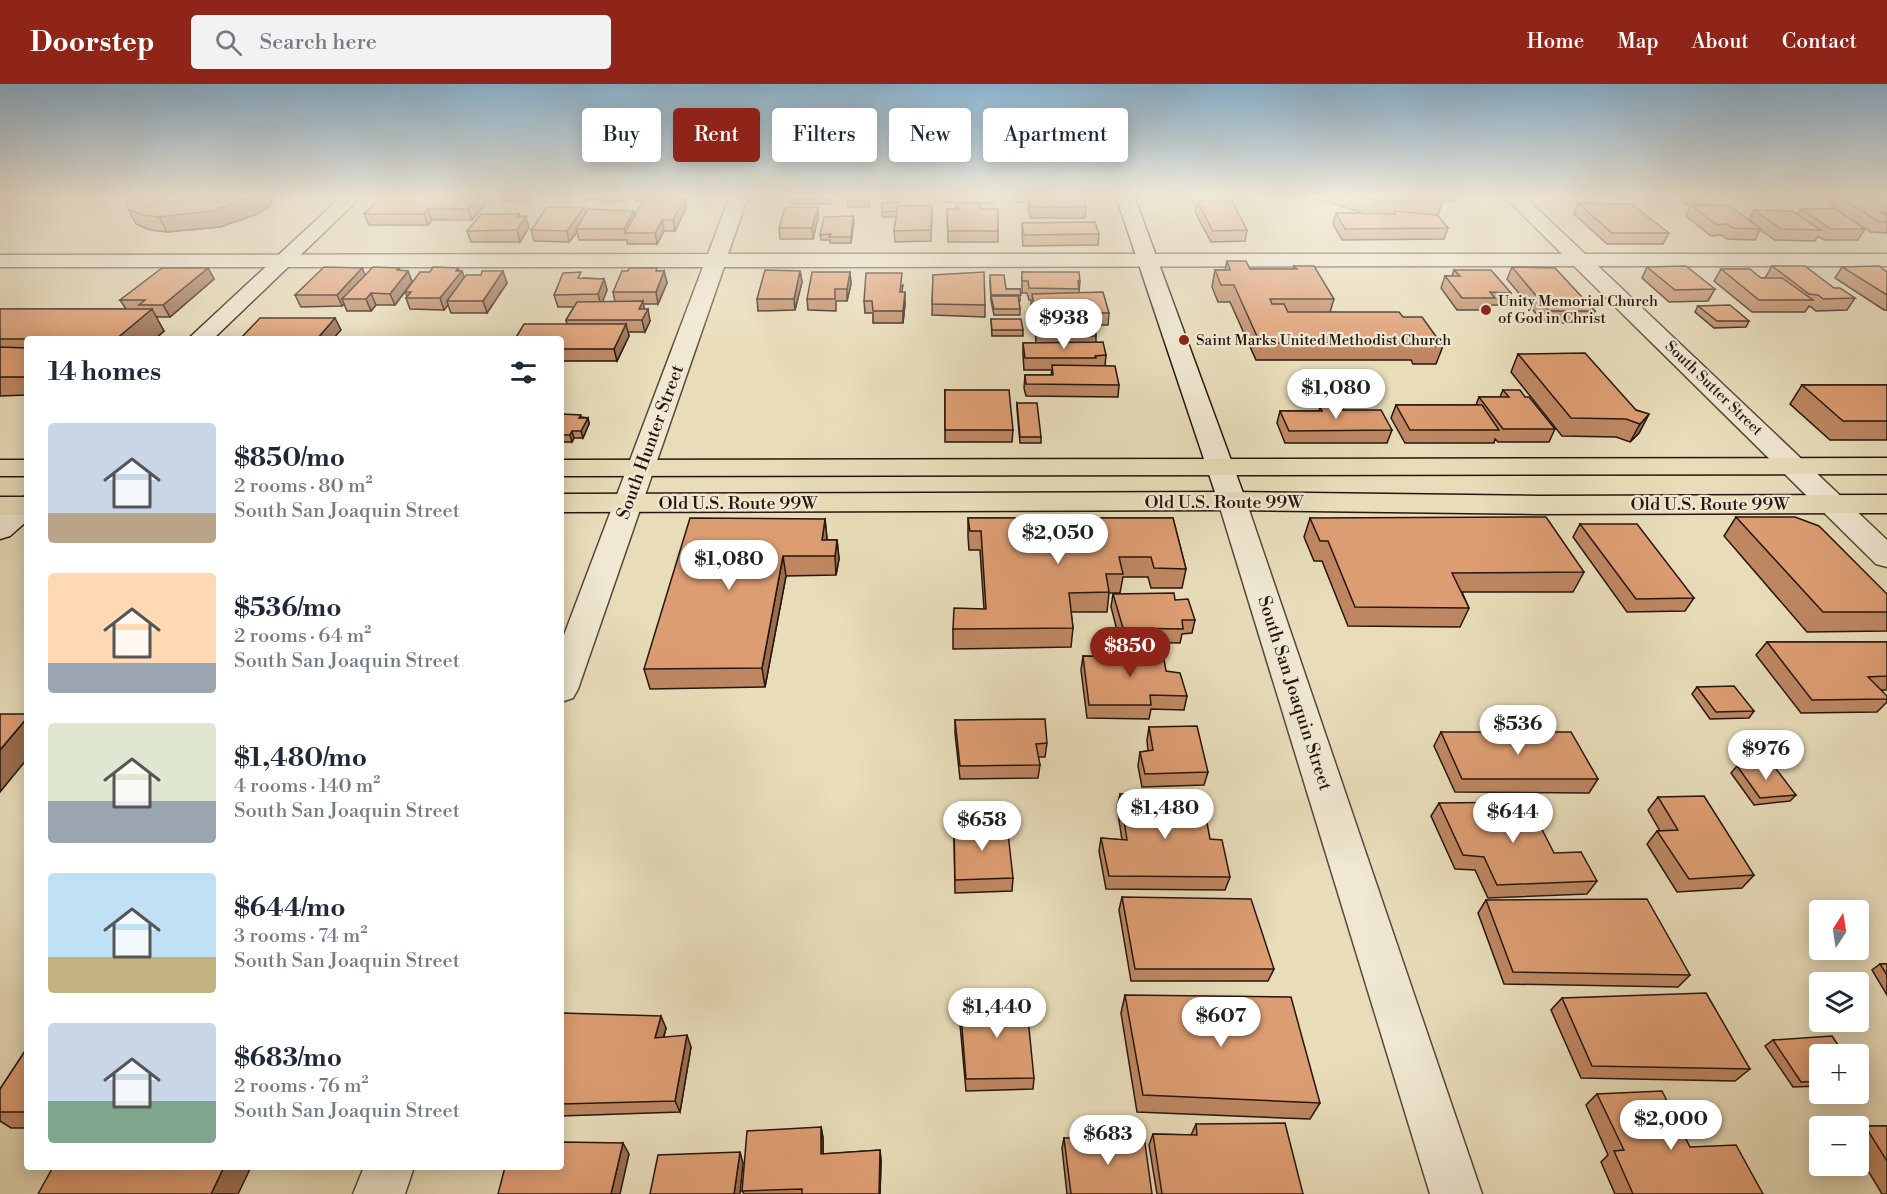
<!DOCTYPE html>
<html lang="en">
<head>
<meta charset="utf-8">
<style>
  body { margin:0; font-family:"Libre Bodoni",serif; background:#f2f2f3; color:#1f2937; height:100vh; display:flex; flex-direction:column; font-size:22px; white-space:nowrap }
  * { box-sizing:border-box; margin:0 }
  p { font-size:20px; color:#747a83 }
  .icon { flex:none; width:33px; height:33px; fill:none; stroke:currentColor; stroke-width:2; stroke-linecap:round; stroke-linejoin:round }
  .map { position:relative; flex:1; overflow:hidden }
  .sheet { position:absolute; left:24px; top:252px; width:540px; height:834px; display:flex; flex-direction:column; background:#fff; border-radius:6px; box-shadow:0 3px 15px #0003 }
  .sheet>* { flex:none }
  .top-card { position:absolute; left:582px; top:24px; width:570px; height:54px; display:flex; gap:12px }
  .needle { width:39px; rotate:12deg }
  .controls { position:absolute; left:1809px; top:816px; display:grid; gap:12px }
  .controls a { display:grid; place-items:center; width:60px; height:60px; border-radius:6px; background:#fff; box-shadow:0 3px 15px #0003; font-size:30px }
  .price { position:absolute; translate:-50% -51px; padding:0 14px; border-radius:21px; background:#fff; color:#222; font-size:20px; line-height:39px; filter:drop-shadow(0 2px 3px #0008) }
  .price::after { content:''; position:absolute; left:50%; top:36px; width:18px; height:14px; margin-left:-9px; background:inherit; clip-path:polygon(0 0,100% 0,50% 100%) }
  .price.on { background:#8f2418; color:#fff }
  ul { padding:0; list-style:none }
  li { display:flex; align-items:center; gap:18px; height:150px; padding:0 24px }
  li span { display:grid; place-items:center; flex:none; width:168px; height:120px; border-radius:6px; color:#555 }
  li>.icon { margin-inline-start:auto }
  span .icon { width:72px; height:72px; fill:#fffc; stroke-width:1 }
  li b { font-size:26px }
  h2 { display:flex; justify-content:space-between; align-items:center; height:72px; padding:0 24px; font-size:26px }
  .pill { padding:0 21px; border-radius:6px; background:#fff; box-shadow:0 3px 15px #0003; font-size:21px; line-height:54px }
  .pill.on { background:#8f2418; color:#fff }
  header { display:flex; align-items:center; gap:36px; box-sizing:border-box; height:84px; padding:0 30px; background:#8f2418; color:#fff }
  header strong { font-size:28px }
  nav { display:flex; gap:33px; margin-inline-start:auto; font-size:21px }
  .search { width:420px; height:54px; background:#f2f2f3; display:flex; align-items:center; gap:15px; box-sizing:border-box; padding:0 21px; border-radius:6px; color:#747a83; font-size:22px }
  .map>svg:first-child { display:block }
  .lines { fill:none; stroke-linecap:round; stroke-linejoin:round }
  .street-casing { stroke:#56483a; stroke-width:3 }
  .secondary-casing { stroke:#26160f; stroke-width:3 }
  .primary-casing { stroke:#26160f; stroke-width:3 }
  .street { fill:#f0e8d2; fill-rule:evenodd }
  .secondary { fill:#f0e8d2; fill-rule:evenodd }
  .primary { fill:#e8dcb9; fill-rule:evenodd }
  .wall { fill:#be8762; stroke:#26160f; stroke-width:1.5 }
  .shaded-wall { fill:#9b6e50; stroke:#26160f; stroke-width:1.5 }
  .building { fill:#dd9d72; stroke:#26160f; stroke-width:1.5 }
  .poi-dot { fill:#8f2418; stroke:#f0e8d2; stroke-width:2 }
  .labels { text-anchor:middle; stroke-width:4.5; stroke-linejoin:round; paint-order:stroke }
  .far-poi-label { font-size:15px; fill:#26160f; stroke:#f0e8d2; text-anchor:start }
  .far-street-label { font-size:15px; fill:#26160f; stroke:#f0e8d2 }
  .street-label { font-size:18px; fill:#26160f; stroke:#f0e8d2 }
</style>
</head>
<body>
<header>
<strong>Doorstep</strong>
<div class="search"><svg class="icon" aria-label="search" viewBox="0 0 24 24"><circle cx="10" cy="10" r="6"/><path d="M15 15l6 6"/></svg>Search here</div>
<nav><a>Home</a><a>Map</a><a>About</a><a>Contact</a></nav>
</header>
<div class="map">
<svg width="1887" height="1110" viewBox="0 0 1887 1110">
  <rect width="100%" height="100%" fill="#e8dcb9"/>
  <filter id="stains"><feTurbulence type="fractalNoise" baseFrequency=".00333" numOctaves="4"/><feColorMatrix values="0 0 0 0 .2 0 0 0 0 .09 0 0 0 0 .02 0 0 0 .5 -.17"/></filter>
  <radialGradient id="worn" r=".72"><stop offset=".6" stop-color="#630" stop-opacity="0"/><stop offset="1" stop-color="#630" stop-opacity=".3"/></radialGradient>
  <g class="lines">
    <defs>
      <path id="street" d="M730 112H748L728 170H1562L1504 112H1524L1585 170H1887V182H1598L1887 456V483L1876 480 1574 182 724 183 578 605 573 614 561 618V559L703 183H0V171L708 170Z
        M1232 408 1242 411 1246 417 1482 1110H1430L1218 417 1222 411Z
        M364 1083H414L405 1110H353Z"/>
      <path id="secondary" d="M342 112H362L213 255H188Z
        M1116 112H1134L1246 417 1242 423 1232 426 1222 423 1218 417Z
        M27 412V437L10 452 0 455V430L17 415Z"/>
      <path id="primary" d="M1887 374V390L561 392V376Z
        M0 376H27V392H0Z
        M1232 408 1537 412 1887 411V429L1537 430 1232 426 561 428V410Z
        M0 413H27V431H0Z"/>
    </defs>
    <use href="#street" class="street-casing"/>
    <use href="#secondary" class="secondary-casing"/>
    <use href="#primary" class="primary-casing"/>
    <use href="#street" class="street"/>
    <use href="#secondary" class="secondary"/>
    <use href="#primary" class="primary"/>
  </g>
  <path class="wall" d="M130 112H274L269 123 257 130 220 143 167 148 150 146 136 140 128 125Z
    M382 112H484L486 119 472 136H432L428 141H369L364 130Z
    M500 112H531L527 117H501Z
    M582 112H632L629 117 601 118 600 115V116H583Z
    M634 112H691L689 117H685L686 124 675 147H664L657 160H627V156H579L577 148 569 158 534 157 531 146 586 129 635 132 643 117H635Z
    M832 112 830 120H791V115Z
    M848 112H869V123H848Z
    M941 112H994V119H980V125L998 147V158H948L947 125H956V119H972L941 118Z
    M1016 112H1084L1086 123 1085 134H1030L1028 118H1016Z
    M1190 112H1227L1226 117 1247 146 1245 157 1211 158 1195 128 1196 122H1195Z
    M1315 112H1459L1457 117 1442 118 1438 132 1448 144 1444 155 1342 156 1333 140 1336 129H1363L1314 114Z
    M1581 112H1636V114H1584Z
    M1686 112 1749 136 1754 126 1798 130 1801 125H1835L1829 121 1832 116H1818L1811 112H1870L1887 122V149L1871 148 1846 133 1865 145 1858 156H1824L1818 152 1815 157 1775 156 1760 146 1755 156 1727 155 1721 151 1711 152 1686 132 1690 123 1683 118Z
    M882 119 898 122H932L931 157 895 158 894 147 896 133H882Z
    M1578 119 1669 149 1663 160H1607L1574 130Z
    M818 123V134L813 155H780L779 144Z
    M519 130 520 132 529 143 520 158H471L467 147Z
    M853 132 854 138 851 159H830V156H821L820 151Z
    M1022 139 1099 150 1098 161 1023 162 1022 150Z
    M1227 177 1250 185H1293L1294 182 1334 215 1330 228 1403 233 1443 262 1436 280H1413L1411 276H1256L1230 218H1218L1212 203 1215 186H1225Z
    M1772 182 1834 204 1855 214 1847 226 1816 227 1811 223 1809 222 1805 228H1752L1714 197 1721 185 1761 194H1765Z
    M1512 183 1595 227 1589 239H1544L1507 195Z
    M1647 183 1715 205 1708 217 1669 218 1642 194Z
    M1842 183 1887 188V226H1884L1835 194Z
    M208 184 214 195 170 233H156L164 247 155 255H27V311L0 312V225H126L120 216Z
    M362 184 365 192 399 184 400 187H408L412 198 460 187 464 194 507 199 487 229H451L448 221 444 226 410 225 406 214 407 212 405 208 395 221H376L371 227H347L344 220 342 222 301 223 295 211Z
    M1454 186 1511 209 1506 221H1492L1490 226H1457L1441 204 1445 192H1452Z
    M658 187H664L667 199 658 220H643L644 225 650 237 645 248H628L629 252 617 277H561V255L567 240 566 236 574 223H558L554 211 583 194 604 195 607 206 602 218H615L613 208Z
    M800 187 802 198 795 226 758 227 757 215Z
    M850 188 851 200 847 217H836V227L808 226 807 215Z
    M1022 188 1080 197 1079 209 1109 229 1108 241H1095L1096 252V258L1106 271 1105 282 1119 301 1118 313 1026 312 1024 304 1025 291H1051L1052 286H1024L1023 271V259H1036L1035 241H1034L1031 222V216H1029L1027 209H1022Z
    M933 191 985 221V233L932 231Z
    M990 197 1006 205H1020V217H1019L1020 225V231H994L991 217Z
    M903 201 902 208 905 220 903 239H873V229H865L864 217Z
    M1698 222 1749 237 1746 243 1714 244 1695 228Z
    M991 235 1023 246V252H992Z
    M1518 270 1636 326 1649 330 1639 349 1630 358 1616 353 1562 352 1511 288Z
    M1802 301H1887V356H1830L1790 320Z
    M945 306 1013 346 1012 358H945Z
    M1503 306 1525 313 1555 345 1549 358H1498L1495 355 1494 359H1405L1391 334 1396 321H1476L1479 313H1500Z
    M1017 319 1041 353V359H1020L1017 325Z
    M1320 323 1343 326 1392 346 1387 359H1285L1277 339 1280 327H1319Z
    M561 330 588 334 589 340 583 354H574L572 358H561Z
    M1736 433 1887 510V547L1807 548 1724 452Z
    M968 434H1173L1186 485 1182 504H1151L1148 493H1123L1120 509H1109L1107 528H1071L1073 544 1071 563 953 565V545L984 525 980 466H969L968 453Z
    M1310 434 1584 488 1573 508H1462L1469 524 1460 543 1348 542 1322 477H1314L1304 453Z
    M825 435 827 456H837L839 475 836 491 786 492 765 603 650 605 644 585Z
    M1580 440 1694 514 1685 527 1627 528 1573 453Z
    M1113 510 1175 516 1195 536 1192 549 1182 550 1180 559 1120 558 1111 523Z
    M1767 558H1887V606H1881L1887 615V618L1877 628 1801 629 1756 571Z
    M1123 565 1166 587 1187 612 1184 626 1151 625 1149 635 1087 634 1081 586 1083 572 1121 573Z
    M1697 603 1754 627 1749 634 1710 635 1692 610Z
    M955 636 1047 659 1045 673H1038L1040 681 1038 694 960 695 955 649Z
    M1149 643 1208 688 1204 701 1142 703 1138 682 1140 668 1148 667 1147 656Z
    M1441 648 1598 695 1589 709 1455 708 1434 662Z
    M1737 682 1796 711 1790 717 1754 721 1731 689Z
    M1120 710 1210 755 1230 793 1225 806 1106 805 1099 767 1101 754 1122 756 1117 723Z
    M1658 713 1754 791 1742 804 1677 808 1647 760 1657 747H1660L1648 726Z
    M1439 719 1554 769 1597 797 1587 810 1488 814 1475 786 1455 785 1431 732Z
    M954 755 1013 794 1012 807 955 809Z
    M1122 813 1274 885 1268 897H1131L1119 826Z
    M1486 816 1690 891 1678 903 1504 900 1478 829Z
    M1880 880H1887V911L1872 886Z
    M1125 911 1320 1019 1310 1035 1137 1028 1121 929Z
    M1562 914 1750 985 1735 997 1581 994 1551 926Z
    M960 917 1034 994 1033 1005 966 1007 959 929Z
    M561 929 666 944 664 953 691 963 680 1028 561 1032Z
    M1773 956 1820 970V1002L1793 1003 1765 962Z
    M27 964V1044H11L0 1037V1005Z
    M1597 1010 1690 1063 1763 1110H1615L1601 1078 1608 1071 1586 1021Z
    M1196 1040 1303 1110H1157L1149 1061 1153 1050 1191 1051Z
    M1865 1042H1887V1110H1882L1858 1070V1046Z
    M821 1043 823 1054V1070L880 1066 881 1077 880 1110H744L742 1107Z
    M1064 1054 1152 1110H1067L1062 1064Z"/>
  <path class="shaded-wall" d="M254 112H274L269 123 257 130 220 143 167 148 159 133Z
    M479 112H484L486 119 472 136 468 125Z
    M526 112H531L527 117Z
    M685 113 686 124 675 147 673 136Z
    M584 123 587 134 576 145 577 148 569 158 567 147Z
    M818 123V134L813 155 812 144Z
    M428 125 432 136 428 141 424 130Z
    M634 127 636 138 625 149 624 145Z
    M519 130 522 139 526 132 529 143 520 158 517 146 518 133Z
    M853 132 854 138 851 159V153Z
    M662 136 664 147 657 160 655 149Z
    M208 184 214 195 170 233 163 221Z
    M362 184 367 195 342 215 344 220 342 222 337 211Z
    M399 184 403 194 408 187 412 198 395 221 390 210 397 186Z
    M458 184 460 189 462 187 466 199 447 217 448 221 444 226 440 214Z
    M503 187 507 199 487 229 483 217Z
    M664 187 667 199 658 220 656 208Z
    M800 187 802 198 795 226 794 215Z
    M850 188 851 200 847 217V205Z
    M604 195 607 206 601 222 598 210Z
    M905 208V220L903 239V227Z
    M371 209 376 221 371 227 366 215Z
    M643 217 645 229 648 225 650 237 645 248 639 225Z
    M152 225 164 247 155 255H116Z
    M335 234 341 246 333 255H317Z
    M626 240 629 252 617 277 614 265Z
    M1649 330 1639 349 1630 358 1640 340Z
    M588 334 589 340 583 354 581 347Z
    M572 347 574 354 572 358 570 351Z
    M825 435 827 454 825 472 822 456Z
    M837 456 839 475 836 491 835 472Z
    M783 472 786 492 765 603 762 584Z
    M27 634V675L0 708V666Z
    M661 932 666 944 660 966 655 954Z
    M687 951 691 963 680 1028 675 1017Z
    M821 1043 823 1054V1080L821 1070Z
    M623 1059 629 1070 620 1110H611Z
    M880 1066 881 1077 880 1110H879Z
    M740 1068 743 1079 740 1110H734Z
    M224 1083H251L238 1110H211Z"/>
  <path class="building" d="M130 112H254L250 114 212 127 159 133 142 131 128 125 126 120Z
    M382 112H479L468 125H428L424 130H364Z
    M791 112H830V115H791Z
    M848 112H869V117H848Z
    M941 112H994V113H941Z
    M1029 112H1084L1086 123H1030Z
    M1362 112H1438L1443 117H1378Z
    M1686 112H1714L1726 121H1698Z
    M1837 112H1870L1887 122V129L1881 128 1887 132V138L1878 137Z
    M645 113H685L673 136H662L655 149H625Z
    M1197 117H1232L1247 146 1213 147Z
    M898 118 897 127 882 128V119Z
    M956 119H980V125H998V147H948L947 125H958Z
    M1578 119 1631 120 1669 149H1612Z
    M1691 121H1728L1761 145 1733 144 1727 140 1717 141Z
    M898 122H932L931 146 894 147Z
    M547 123H584L567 147 531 146Z
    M785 123H818L812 144H779Z
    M588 125 634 127 624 145H576Z
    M1801 125H1835L1865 145H1831Z
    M1754 126 1792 127 1821 146 1781 145Z
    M1395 127 1437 131 1448 144 1345 145 1336 129 1395 130Z
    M481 130H519L518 133 526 132 517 146 467 147Z
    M853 132 851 153H829L831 150 820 151 824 133Z
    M1095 138 1099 150 1024 151 1022 139Z
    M1227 177H1246L1250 185H1297L1294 182H1314L1334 215H1270L1272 220H1284L1288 228H1399L1403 233H1422L1443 262H1419L1417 259H1260L1234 201H1221L1215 186H1230Z
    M1686 182 1715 205 1675 206 1647 183Z
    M1772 182H1805L1834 204H1840L1855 214 1823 215 1818 211 1809 210Z
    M1879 182 1887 188V211L1842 183Z
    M324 183 362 184 337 211H295Z
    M373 183 399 184 397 186 408 187 390 210 371 209 366 215H342Z
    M433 183 458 184 456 187H462L440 214H406L411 208H405L420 188H430Z
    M1512 183 1555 184 1595 227H1549Z
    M162 184H208L163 221H139L145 216H120Z
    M629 184H657L656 187H664L656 208H613L622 187H628Z
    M1721 185H1750L1761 194H1782L1813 216H1759Z
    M765 186 800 187 794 215H757Z
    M1454 186H1491L1511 209 1490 208 1495 214H1462L1445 192H1460Z
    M482 187H503L483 217H447L466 191H481Z
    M581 188 578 194 604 195 598 210 554 211 563 189Z
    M812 188H850L847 205H835V215H807Z
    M984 188 985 221 932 220 933 191Z
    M1022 188H1079L1080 197H1078L1079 205 1029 204 1028 197H1022Z
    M866 189H902L900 208H905L903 227H873L872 217H864Z
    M990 191H1004L1006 205H1020L1021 211H991Z
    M1103 208 1109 229H1035L1032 210Z
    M991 212H1018L1020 225H994Z
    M643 217 639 225H648L642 236H566L577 218Z
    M1730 221 1749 237H1717L1698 222Z
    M0 225H152L116 255H0Z
    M260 234H335L317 255H240Z
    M991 235H1021L1023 246H992Z
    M1036 236H1094L1096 252H1037Z
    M524 240H626L614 265H561V255H515Z
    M1103 258 1106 271 1095 272 1096 274H1025L1023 259Z
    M0 263 27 264V292L25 293H0Z
    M1585 269 1636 326 1649 330 1640 340 1626 335 1571 334 1518 270Z
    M1052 281 1115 282 1119 301 1026 300 1025 291H1053Z
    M1802 301H1887V337H1843Z
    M945 306H1009L1013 346H945Z
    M1503 306H1520L1525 313H1529L1555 345H1503L1479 313H1509Z
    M1017 319H1037L1041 353H1020Z
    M1396 321H1482L1499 346H1410Z
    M1320 323H1342L1343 326H1381L1392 346 1289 347 1280 327H1322Z
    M561 330 581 331 579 334H588L581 347H572L570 351H561Z
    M1546 433 1584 488 1452 489 1469 524 1355 523 1328 457H1320L1310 434Z
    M1736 433H1795L1819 442 1887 510V528H1823Z
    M690 434 825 435 822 456H837L835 472H783L762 584 644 585Z
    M968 434H1173L1186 485 1154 484 1151 473H1119L1123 490H1106L1109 508 1069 509 1073 544 953 545 954 524 986 525 981 447H970Z
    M1580 440H1637L1694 514 1636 515Z
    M1174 509 1175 516 1188 515 1195 536H1182L1183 545 1123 544 1113 510Z
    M1767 558H1887V592L1868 593 1887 612V615L1812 616Z
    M1162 564 1166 587 1180 589 1187 612 1150 611 1151 621H1089L1083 572 1124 573 1123 565Z
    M1734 602 1754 627 1716 628 1697 603Z
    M0 630H27V634L0 666Z
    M1045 635 1047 659 1036 660 1040 681 960 682 955 636Z
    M1197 642 1208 688 1145 690 1140 668 1153 666 1149 643Z
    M1441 648H1571L1598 695H1462Z
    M1773 681 1796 711 1760 714 1737 682Z
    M1120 710 1202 712 1210 755 1222 756 1230 793 1109 792 1101 754 1127 756Z
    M1704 712 1754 791 1689 795 1657 747 1678 746 1658 713Z
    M1528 718 1554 769 1581 768 1597 797 1497 801 1484 773 1463 771 1439 719Z
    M1007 740 1013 794 955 796 954 742Z
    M1122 813 1251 815 1274 885H1135Z
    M1647 815 1690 891 1513 888 1486 816Z
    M1880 880H1887V891Z
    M1706 909 1750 985 1592 982 1562 914Z
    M1125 911 1291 913 1320 1019 1143 1011Z
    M1026 915 1034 994 966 995 960 917Z
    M561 929 661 932 655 954 687 951 675 1017 561 1020Z
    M1832 952 1844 970H1820V997L1801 998 1773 956Z
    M27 964V1028H0V1005Z
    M1662 1007 1690 1063 1736 1061 1763 1110H1633L1614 1067 1624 1066 1597 1010Z
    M1285 1039 1303 1110H1162L1153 1050 1197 1051 1196 1040Z
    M1865 1042H1887V1077Z
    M821 1043V1070L880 1066 879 1110H802V1105L742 1107 747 1047Z
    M1144 1052 1152 1110H1071L1064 1054Z
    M561 1058 623 1059 611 1110H498L505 1083H561Z
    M740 1068 734 1110H650L658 1071Z
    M53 1083H224L211 1110H38Z"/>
  <linearGradient id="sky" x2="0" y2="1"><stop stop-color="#89b6d5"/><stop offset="0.42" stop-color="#f5efe0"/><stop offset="1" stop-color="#f5efe0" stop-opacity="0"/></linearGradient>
  <rect width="1887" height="268" fill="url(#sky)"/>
  <g class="poi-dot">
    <circle cx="1486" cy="226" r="6"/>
    <circle cx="1184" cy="256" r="6"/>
  </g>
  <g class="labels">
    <g class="far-poi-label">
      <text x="1498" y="222">Unity Memorial Church<tspan x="1498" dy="17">of God in Christ</tspan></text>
      <text x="1196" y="261">Saint Marks United Methodist Church</text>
    </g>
    <g class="far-street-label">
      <text transform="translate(1714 304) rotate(44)" y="5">South Sutter Street</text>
    </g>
    <g class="street-label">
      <text transform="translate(650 358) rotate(-70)" y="6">South Hunter Street</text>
      <text x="1224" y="424">Old U.S. Route 99W</text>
      <text x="738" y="425">Old U.S. Route 99W</text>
      <text x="1710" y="426">Old U.S. Route 99W</text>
      <text transform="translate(1295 609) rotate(72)" y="6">South San Joaquin Street</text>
    </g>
  </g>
  <rect width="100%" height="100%" filter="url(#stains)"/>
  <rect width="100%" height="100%" fill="url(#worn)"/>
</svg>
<div class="controls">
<a><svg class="needle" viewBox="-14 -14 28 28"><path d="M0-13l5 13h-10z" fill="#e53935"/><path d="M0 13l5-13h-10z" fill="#747a83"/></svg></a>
<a><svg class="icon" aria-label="layers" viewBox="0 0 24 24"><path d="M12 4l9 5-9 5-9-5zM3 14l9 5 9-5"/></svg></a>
<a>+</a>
<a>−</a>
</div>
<b class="price" style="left:1064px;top:266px">$938</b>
<b class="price" style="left:1336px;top:336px">$1,080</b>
<b class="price" style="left:1058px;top:481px">$2,050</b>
<b class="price" style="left:729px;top:507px">$1,080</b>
<b class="price on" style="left:1130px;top:594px">$850</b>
<b class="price" style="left:1518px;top:672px">$536</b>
<b class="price" style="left:1766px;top:697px">$976</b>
<b class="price" style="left:1165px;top:756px">$1,480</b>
<b class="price" style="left:1513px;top:760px">$644</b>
<b class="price" style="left:982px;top:768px">$658</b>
<b class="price" style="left:997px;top:955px">$1,440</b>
<b class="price" style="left:1221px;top:964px">$607</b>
<b class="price" style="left:1671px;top:1067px">$2,000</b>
<b class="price" style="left:1108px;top:1082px">$683</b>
<div class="top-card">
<a class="pill">Buy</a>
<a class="pill on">Rent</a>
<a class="pill">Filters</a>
<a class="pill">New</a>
<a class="pill">Apartment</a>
</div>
<section class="sheet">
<h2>14 homes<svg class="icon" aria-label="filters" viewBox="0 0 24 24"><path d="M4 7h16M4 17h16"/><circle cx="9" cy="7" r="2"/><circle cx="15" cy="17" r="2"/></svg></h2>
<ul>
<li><span style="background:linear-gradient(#c9d6e8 75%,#b9a48a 0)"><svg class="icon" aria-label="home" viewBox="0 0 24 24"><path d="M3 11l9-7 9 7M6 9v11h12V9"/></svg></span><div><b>$850/mo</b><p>2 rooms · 80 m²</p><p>South San Joaquin Street</p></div></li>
<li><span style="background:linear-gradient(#ffd9b3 75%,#9aa5b1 0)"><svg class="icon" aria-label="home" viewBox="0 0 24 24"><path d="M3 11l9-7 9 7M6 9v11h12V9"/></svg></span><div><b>$536/mo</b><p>2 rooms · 64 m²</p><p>South San Joaquin Street</p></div></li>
<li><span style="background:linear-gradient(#dfe7d0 65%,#9aa5b1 0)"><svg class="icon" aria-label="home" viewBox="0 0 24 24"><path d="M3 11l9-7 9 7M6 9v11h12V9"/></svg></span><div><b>$1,480/mo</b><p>4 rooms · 140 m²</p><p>South San Joaquin Street</p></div></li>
<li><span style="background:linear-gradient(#bfe0f5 70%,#c2b280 0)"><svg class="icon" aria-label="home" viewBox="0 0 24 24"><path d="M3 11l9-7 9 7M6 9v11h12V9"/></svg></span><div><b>$644/mo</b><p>3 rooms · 74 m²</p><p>South San Joaquin Street</p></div></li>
<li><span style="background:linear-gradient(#c9d6e8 65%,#7fa58c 0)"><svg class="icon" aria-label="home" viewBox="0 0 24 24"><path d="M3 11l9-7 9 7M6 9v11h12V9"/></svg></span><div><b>$683/mo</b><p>2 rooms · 76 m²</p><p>South San Joaquin Street</p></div></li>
</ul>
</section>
</div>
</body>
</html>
